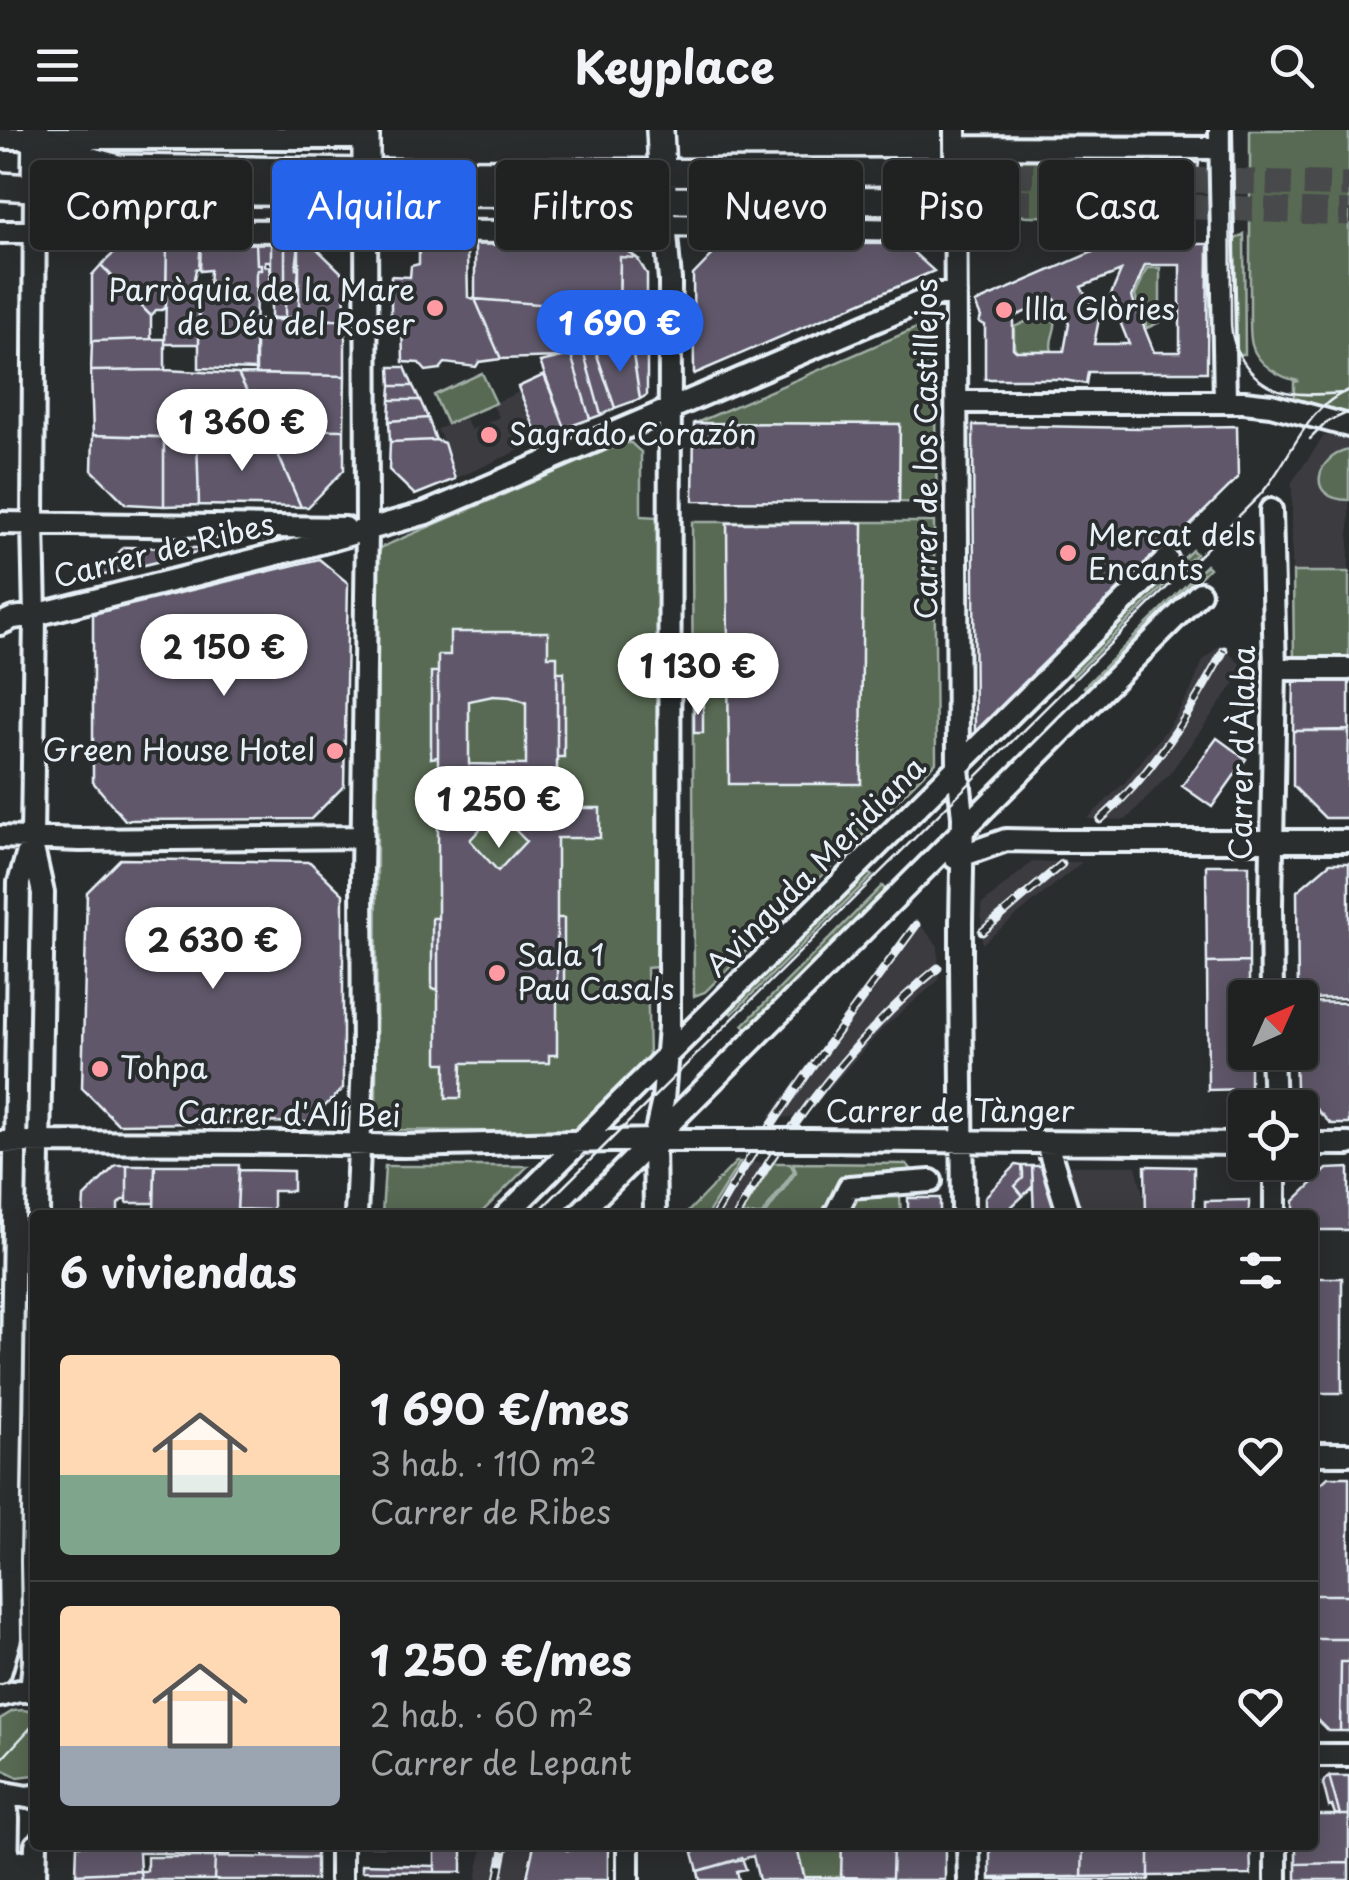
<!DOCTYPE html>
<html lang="es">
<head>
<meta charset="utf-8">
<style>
  body { margin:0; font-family:"Playpen Sans",sans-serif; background:#282a2a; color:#f1f3f6; height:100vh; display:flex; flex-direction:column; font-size:38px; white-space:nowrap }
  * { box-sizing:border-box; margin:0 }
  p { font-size:32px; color:#a2a4a5 }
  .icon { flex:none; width:55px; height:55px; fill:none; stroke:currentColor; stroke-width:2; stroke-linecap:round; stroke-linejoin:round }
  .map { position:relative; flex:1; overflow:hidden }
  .drawer { position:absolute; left:30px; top:1080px; width:1288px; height:640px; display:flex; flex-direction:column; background:#202222; border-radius:10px; box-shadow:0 5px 25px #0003,0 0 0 2px #3d3f40 }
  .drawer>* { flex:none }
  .guide { position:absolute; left:30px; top:30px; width:1290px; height:90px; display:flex; gap:20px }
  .needle { width:65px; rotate:45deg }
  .buttons { position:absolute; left:1228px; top:850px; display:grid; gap:20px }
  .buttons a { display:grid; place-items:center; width:90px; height:90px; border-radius:10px; background:#202222; box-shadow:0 5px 25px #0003,0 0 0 2px #3d3f40; font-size:50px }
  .price { position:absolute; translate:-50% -85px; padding:0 22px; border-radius:35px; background:#fff; color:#222; font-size:32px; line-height:65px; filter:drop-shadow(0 2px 5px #0008) }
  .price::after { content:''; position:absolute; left:50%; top:60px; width:30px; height:22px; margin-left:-15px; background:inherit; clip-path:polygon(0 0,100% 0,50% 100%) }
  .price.on { background:#2563eb; color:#fff }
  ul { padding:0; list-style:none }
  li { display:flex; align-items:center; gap:30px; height:250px; padding:0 30px }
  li+li { border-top:2px solid #3d3f40 }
  li span { display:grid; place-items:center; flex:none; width:280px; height:200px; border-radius:10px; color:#555 }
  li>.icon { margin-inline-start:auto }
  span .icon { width:120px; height:120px; fill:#fffc; stroke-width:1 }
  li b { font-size:42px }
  h2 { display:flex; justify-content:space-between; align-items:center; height:120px; padding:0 30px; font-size:42px }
  .chip { padding:0 35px; border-radius:10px; background:#202222; box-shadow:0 5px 25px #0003,0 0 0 2px #3d3f40; font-size:35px; line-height:90px }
  .chip.on { background:#2563eb; color:#fff }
  header { display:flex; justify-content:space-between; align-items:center; height:130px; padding:0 30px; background:#202222; font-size:45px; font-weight:700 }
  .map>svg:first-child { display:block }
  .built { fill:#3a3a40 }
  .green { fill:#596a53; stroke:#a0aea6; stroke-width:2.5 }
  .building { fill:#61596a; stroke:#e8f1f8; stroke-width:2.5; fill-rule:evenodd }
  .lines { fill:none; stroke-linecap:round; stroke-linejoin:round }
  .major-tunnel { stroke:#464a4c; stroke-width:25; stroke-dasharray:25 12; stroke-linecap:butt }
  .minor-casing { stroke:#e8f1f8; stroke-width:28 }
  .major-casing { stroke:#e8f1f8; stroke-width:32 }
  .minor { stroke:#2a2d2e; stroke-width:20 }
  .major { stroke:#2a2d2e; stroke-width:25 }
  .tram { stroke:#e8f1f8; stroke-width:2.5 }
  .rail-casing { stroke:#e8f1f8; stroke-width:9 }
  .rail { stroke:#2a2d2e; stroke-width:5; stroke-dasharray:15; stroke-linecap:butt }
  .minor-bridge-casing { stroke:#e8f1f8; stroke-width:28; stroke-linecap:butt }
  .minor-bridge { stroke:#2a2d2e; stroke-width:20 }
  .poi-dot { fill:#ff9aa2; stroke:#2a2d2e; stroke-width:4 }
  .labels { text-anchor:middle; stroke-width:8; stroke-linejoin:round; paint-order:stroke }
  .poi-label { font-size:30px; fill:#e8f1f8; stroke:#2a2d2e; text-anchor:start }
  .street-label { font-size:30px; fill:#e8f1f8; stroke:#2a2d2e }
</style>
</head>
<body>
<header><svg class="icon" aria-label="menu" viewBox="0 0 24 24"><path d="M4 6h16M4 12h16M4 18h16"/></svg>Keyplace<svg class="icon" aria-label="search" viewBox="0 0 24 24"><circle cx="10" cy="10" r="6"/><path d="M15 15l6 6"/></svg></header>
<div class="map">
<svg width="1349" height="1750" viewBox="0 0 1349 1750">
  <rect width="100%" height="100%" fill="#2a2d2e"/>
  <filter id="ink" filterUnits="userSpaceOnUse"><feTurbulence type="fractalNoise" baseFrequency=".01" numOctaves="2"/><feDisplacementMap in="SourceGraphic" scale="20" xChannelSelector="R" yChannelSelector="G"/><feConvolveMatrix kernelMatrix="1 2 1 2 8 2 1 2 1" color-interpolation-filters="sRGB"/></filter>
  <g filter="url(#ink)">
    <path class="built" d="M519 262 540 311 455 349 444 313 437 299 465 289 471 300 499 287 492 274Z
      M1324 306H1349V534H1292V352Z
      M1221 514 1245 539 1170 643 1126 690 1087 689 1125 652 1169 596 1190 562 1203 531Z
      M1032 732H1082L982 814 981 775Z
      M916 789 938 816 939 850 884 897 804 987 768 988Z
      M742 1032 773 1033 740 1085H710Z
      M1060 1036H1136L1145 1072V1085H1076Z
      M483 1715H532L524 1750H476Z"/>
    <path class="green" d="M1250 0H1349V286L1294 270V252L1299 251C1280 248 1257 234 1252 215 1250 208 1250 197 1250 189Z
      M987 29H1081L1080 87 987 85Z
      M1244 104 1245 224H1232L1225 116Z
      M1147 138H1160V192L1147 198 1135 166Z
      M1034 188 1055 191C1057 201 1048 209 1052 221H1017L1014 217V197Z
      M914 199H933L937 373 899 372V294L696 293Z
      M482 243 496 273 447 294 434 265Z
      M623 313H631L641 322V386L658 387 657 837 647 838 649 930 576 1002 385 1000 376 990 378 423 382 417Z
      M1349 320V370C1305 370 1315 326 1349 320Z
      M692 392H934L936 632 705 862 694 866Z
      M1192 420 1196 424 1073 546 1070 542Z
      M1206 435 1209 438 1088 561 1084 557Z
      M1293 442H1349V532L1294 531Z
      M868 743 872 746 732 884 729 881Z
      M882 756 886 760 747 899 743 895Z
      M736 1032H740L707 1085H685Z
      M773 1033H790L794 1041 762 1085H741Z
      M793 1033 907 1034 912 1040 848 1047 829 1085H765L796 1042Z
      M385 1036H528L479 1085H382Z
      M900 1067 901 1085H842L850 1068Z
      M23 1580 35 1582V1645L18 1647 0 1638V1589L13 1581Z
      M796 1715H842L841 1747H805Z"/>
    <path class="building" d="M1157 33H1199L1198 41H1157Z
      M201 110 199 138 196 139 193 154H200L199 214H165L167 111Z
      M127 111H167L166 177 162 180H156L151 186 101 135Z
      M256 113 257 134H261V140H257L256 144 255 240 199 238V160L209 158 210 140 200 141 201 114Z
      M256 113H271V131H265V136L270 137V173H256V144L257 140H261V134H257Z
      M271 113H285V188H271Z
      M285 113 299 114 296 139 299 138 297 159H299V186L285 188Z
      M615 113 637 128 620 127 619 174 551 175 475 169V114Z
      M724 113 904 114 934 141 694 244 693 145Z
      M299 114H312L344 145 345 190 299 189Z
      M1111 114H1208L1207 242H1088L1086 254 1059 249H985V195L979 192 981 187 975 173ZM1145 135H1180V222H1154L1132 167ZM1121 141 1110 167 1129 214H1094L1099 189 1081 157ZM1055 169 1069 194 1064 221H1016L1013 218V187Z
      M435 117 451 122 455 119H460L467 124 468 167 475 169 501 229 479 232 476 237 445 233 440 239 426 241 419 233 403 232 402 188H391V146L410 147 411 136 419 134V121Z
      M620 127 637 128 647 144V206L619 207Z
      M101 135 151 186V209L92 211V145Z
      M475 169 551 175 619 174V207L647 206V214L632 218 558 227 501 229Z
      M256 190H345V246L256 244Z
      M151 209H165V240L91 241 92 211Z
      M647 214V265L640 269 632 218Z
      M632 218 640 269 615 278 596 222Z
      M596 222 615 278 601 285 584 224Z
      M584 224 601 285 590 289 571 225Z
      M571 225 590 289 565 298 540 232Z
      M390 237H405L413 256H391Z
      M165 240 238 244 272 311 93 305 91 241Z
      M238 244 345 246 344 300 267 299Z
      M544 245 565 298 540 311 518 257Z
      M391 256H413L420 270H390Z
      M390 270H420L428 288 389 291Z
      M428 288 436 310 390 312 389 291Z
      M694 293 900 294 899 372 693 371Z
      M973 295 1140 298 1237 296 1238 348 975 608Z
      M267 299 344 300V340L308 377H301Z
      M93 305 164 307V376L126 374 92 340Z
      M164 307 197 308 199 375 164 376Z
      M197 308 272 311 301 377 199 375Z
      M436 310 444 313 455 349 415 365 389 340 390 312Z
      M727 393H863L861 654H729Z
      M124 417 199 418 201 421 96 447Z
      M319 429 348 453 344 656 311 689 125 690 93 652V484Z
      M450 502H548V526H557V678H600V708H557V925H549V933H462L461 968H446V933H438V525H450ZM493 566 510 567 526 572V635L469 634V571ZM497 681 526 711 498 741 470 710Z
      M431 542H438V627L431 628Z
      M557 542H564V627H557Z
      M1294 547 1349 548V600L1293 601Z
      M694 573H703V603H694Z
      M1293 601H1349L1347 688H1325L1293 656Z
      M1217 608 1246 629 1212 677 1182 656Z
      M120 729 310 732 343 764V959L308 992 118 994 82 958 87 762Z
      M1330 733H1349V868L1300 869 1298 868 1297 761Z
      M1206 735H1249V832L1207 833Z
      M432 788H438V859H432Z
      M557 788H564V859H557Z
      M1249 832V868H1245V922H1250V959L1208 960 1207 833Z
      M1300 872 1349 873V994H1331L1296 959 1295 922H1300Z
      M116 1035H127V1070H122L118 1074V1085H83L84 1067Z
      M127 1035H155L154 1073H127Z
      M155 1035H239L237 1085H154Z
      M1016 1035 1022 1036 1023 1042V1048L1015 1056 1023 1066 1009 1079 1010 1085H985V1067Z
      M1022 1036H1032L1033 1056 1023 1066 1015 1056 1023 1048Z
      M1032 1036H1047L1062 1085H1034Z
      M1145 1036 1194 1037V1085H1146Z
      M1349 1038V1100H1312V1085H1294V1071L1327 1039Z
      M239 1040 293 1041V1061H273V1080L237 1079Z
      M908 1068H940V1085H908Z
      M1249 1070V1085H1205V1071Z
      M1312 1148H1342V1263H1312Z
      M1328 1347H1349V1465H1312V1362Z
      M1312 1465H1349V1509H1312Z
      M1312 1509H1349V1532H1341L1340 1601H1328L1312 1585Z
      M1341 1532H1349V1601H1340Z
      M1329 1646 1331 1653 1340 1685 1335 1684 1332 1676 1329 1677 1323 1653Z
      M1329 1646H1349V1685H1340Z
      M1312 1685H1349V1733L1296 1734V1715H1312Z
      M77 1715H164V1723H139L140 1741 76 1744Z
      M164 1715H229V1725L164 1724Z
      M263 1715H316V1728L264 1727Z
      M362 1715H482H462V1742H435V1717Z
      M534 1715H568L567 1720H572V1715H568H608V1750H528L527 1747Z
      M691 1715H796L805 1750H759L753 1726 698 1741Z
      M842 1715H893L892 1748 841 1747Z
      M893 1715H945V1750H805V1747L892 1748Z
      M990 1715H1019V1720L1055 1719 1056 1715H1083L1082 1747 990 1748Z
      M1083 1715H1149V1746L1082 1747Z
      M1149 1715H1250L1251 1745 1149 1746Z
      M147 1727H215L214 1750H141L140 1741H147Z
      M215 1727 316 1728V1750H214Z
      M742 1728 746 1739 737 1741 739 1750H700L698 1741Z
      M1349 1733V1750H1296V1734Z
      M362 1734 435 1736V1742L362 1741Z
      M140 1741 141 1750H76V1744Z
      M1149 1746V1750H990V1748Z"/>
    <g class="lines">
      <path class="major-tunnel" d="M934 42 1349 55
        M932 71 1070 72 1349 83"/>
      <defs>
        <path id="minor" d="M955 0 958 638 963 687 961 792
          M1220 0 1225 271
          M0 8H366
          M956 17 1220 18
          M0 102 68 100 539 102 622 101 666 95 956 101
          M957 272H1244L1271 275 1349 296
          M1271 380 1275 539 1271 776 1272 868
          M0 393 345 398
          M0 494 13 488 35 485 305 417 426 383 939 164H956
          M1275 539H1349
          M0 707 80 710 363 707
          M1108 711H1349
          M32 714 43 763 38 1085
          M955 728 1006 710 1057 711
          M961 834 963 1085
          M1272 922 1274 978
          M809 1010 1245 1014
          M0 1012 303 1013 404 1016 654 1010H745
          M1300 1014H1349
          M1049 1020 1069 1085
          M356 1085 363 934 362 747 367 398 366 62
          M506 1085 1167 429
          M578 1085 1200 463
          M655 1085 654 1010 663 970 669 897 670 150 663 70
          M835 1085 849 1057 931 1051
          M1275 1085V1032
          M14 1094 19 753 32 708 35 485 33 394 35 58
          M1312 1324H1349
          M0 1543 10 1508 9 1431
          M31 1561 34 1531 32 1432
          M0 1566 19 1561H35
          M1312 1625H1349
          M0 1662 27 1667 35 1666
          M5 1665 8 1689 7 1750
          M968 1715 969 1750
          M25 1731V1745H19V1732Z
          M35 1748 36 1715
          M341 1750V1715
          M628 1750V1715
          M1276 1750V1715"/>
        <path id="major" d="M366 0V57
          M660 0 663 60
          M36 7 78 27 118 38 432 43 933 42
          M0 56 77 61 587 64 663 70 932 71
          M35 58 36 0"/>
      </defs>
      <use href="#minor" class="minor-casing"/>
      <use href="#major" class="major-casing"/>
      <use href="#minor" class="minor"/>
      <use href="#major" class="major"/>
      <path class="tram" d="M1230 0 1231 190C1231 223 1253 255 1286 262 1304 266 1325 264 1343 263
        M1310 309 1327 292 1349 282
        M535 1085 1259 366C1291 332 1303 278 1349 260
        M0 1631 35 1593"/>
      <defs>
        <path id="rail" d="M1100 690C1153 643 1191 582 1224 520
          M982 802 1062 734
          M715 1085C774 983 847 890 916 795
          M737 1085C788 995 858 903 938 838
          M498 1750 505 1715"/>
      </defs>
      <use href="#rail" class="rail-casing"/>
      <use href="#rail" class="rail"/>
      <defs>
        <path id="minor-bridge" d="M1057 711H1108
          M961 834V792
          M745 1010H809
          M9 1431 14 1094
          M32 1432 35 1287"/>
      </defs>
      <use href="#minor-bridge" class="minor-bridge-casing"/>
      <use href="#minor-bridge" class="minor-bridge"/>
    </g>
  </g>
  <g class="poi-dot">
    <circle cx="435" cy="178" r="10"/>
    <circle cx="1004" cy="180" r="10"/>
    <circle cx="489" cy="305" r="10"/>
    <circle cx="1068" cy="423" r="10"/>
    <circle cx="335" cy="621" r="10"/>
    <circle cx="497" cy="843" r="10"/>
    <circle cx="100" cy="939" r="10"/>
  </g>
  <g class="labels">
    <g class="poi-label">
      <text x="415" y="171" text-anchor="end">Parròquia de la Mare<tspan x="415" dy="34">de Déu del Roser</tspan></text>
      <text x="1024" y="190">Illa Glòries</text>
      <text x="509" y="315">Sagrado Corazón</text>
      <text x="1088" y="416">Mercat dels<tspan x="1088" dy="34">Encants</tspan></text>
      <text x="315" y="631" text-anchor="end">Green House Hotel</text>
      <text x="517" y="836">Sala 1<tspan x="517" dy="34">Pau Casals</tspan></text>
      <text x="120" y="949">Tohpa</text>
    </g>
    <g class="street-label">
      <text transform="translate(927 319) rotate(-90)" y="10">Carrer de los Castillejos</text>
      <text transform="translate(164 421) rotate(-14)" y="10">Carrer de Ribes</text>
      <text transform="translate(1243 623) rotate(-89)" y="10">Carrer d'Àlaba</text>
      <text transform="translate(816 737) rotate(-45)" y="10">Avinguda Meridiana</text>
      <text x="950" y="992">Carrer de Tànger</text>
      <text transform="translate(289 985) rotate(1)" y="10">Carrer d'Alí Bei</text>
    </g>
  </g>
</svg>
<div class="buttons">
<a><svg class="needle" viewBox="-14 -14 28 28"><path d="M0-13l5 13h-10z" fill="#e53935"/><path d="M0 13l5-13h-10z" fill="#a2a4a5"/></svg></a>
<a><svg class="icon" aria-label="locate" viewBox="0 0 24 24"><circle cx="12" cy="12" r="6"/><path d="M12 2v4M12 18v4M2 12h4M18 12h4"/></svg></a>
</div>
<b class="price on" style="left:620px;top:245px">1 690 €</b>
<b class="price" style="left:242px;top:344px">1 360 €</b>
<b class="price" style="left:224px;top:569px">2 150 €</b>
<b class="price" style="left:698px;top:588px">1 130 €</b>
<b class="price" style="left:499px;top:721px">1 250 €</b>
<b class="price" style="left:213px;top:862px">2 630 €</b>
<div class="guide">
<a class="chip">Comprar</a>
<a class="chip on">Alquilar</a>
<a class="chip">Filtros</a>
<a class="chip">Nuevo</a>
<a class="chip">Piso</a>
<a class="chip">Casa</a>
</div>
<section class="drawer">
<h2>6 viviendas<svg class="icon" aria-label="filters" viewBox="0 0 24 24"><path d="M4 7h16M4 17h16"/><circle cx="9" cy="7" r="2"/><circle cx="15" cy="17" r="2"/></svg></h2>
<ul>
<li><span style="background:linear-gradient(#ffd9b3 60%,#7fa58c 0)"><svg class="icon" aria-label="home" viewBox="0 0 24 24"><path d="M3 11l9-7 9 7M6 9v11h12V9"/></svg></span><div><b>1 690 €/mes</b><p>3 hab. · 110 m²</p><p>Carrer de Ribes</p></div><svg class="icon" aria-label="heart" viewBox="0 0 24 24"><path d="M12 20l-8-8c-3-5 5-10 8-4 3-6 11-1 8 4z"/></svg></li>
<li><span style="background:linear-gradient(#ffd9b3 70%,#9aa5b1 0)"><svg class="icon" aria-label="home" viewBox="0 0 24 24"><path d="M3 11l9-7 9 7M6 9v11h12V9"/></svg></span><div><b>1 250 €/mes</b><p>2 hab. · 60 m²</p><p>Carrer de Lepant</p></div><svg class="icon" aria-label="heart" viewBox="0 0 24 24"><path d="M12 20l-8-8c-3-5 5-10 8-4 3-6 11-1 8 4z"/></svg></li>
</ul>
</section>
</div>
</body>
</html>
